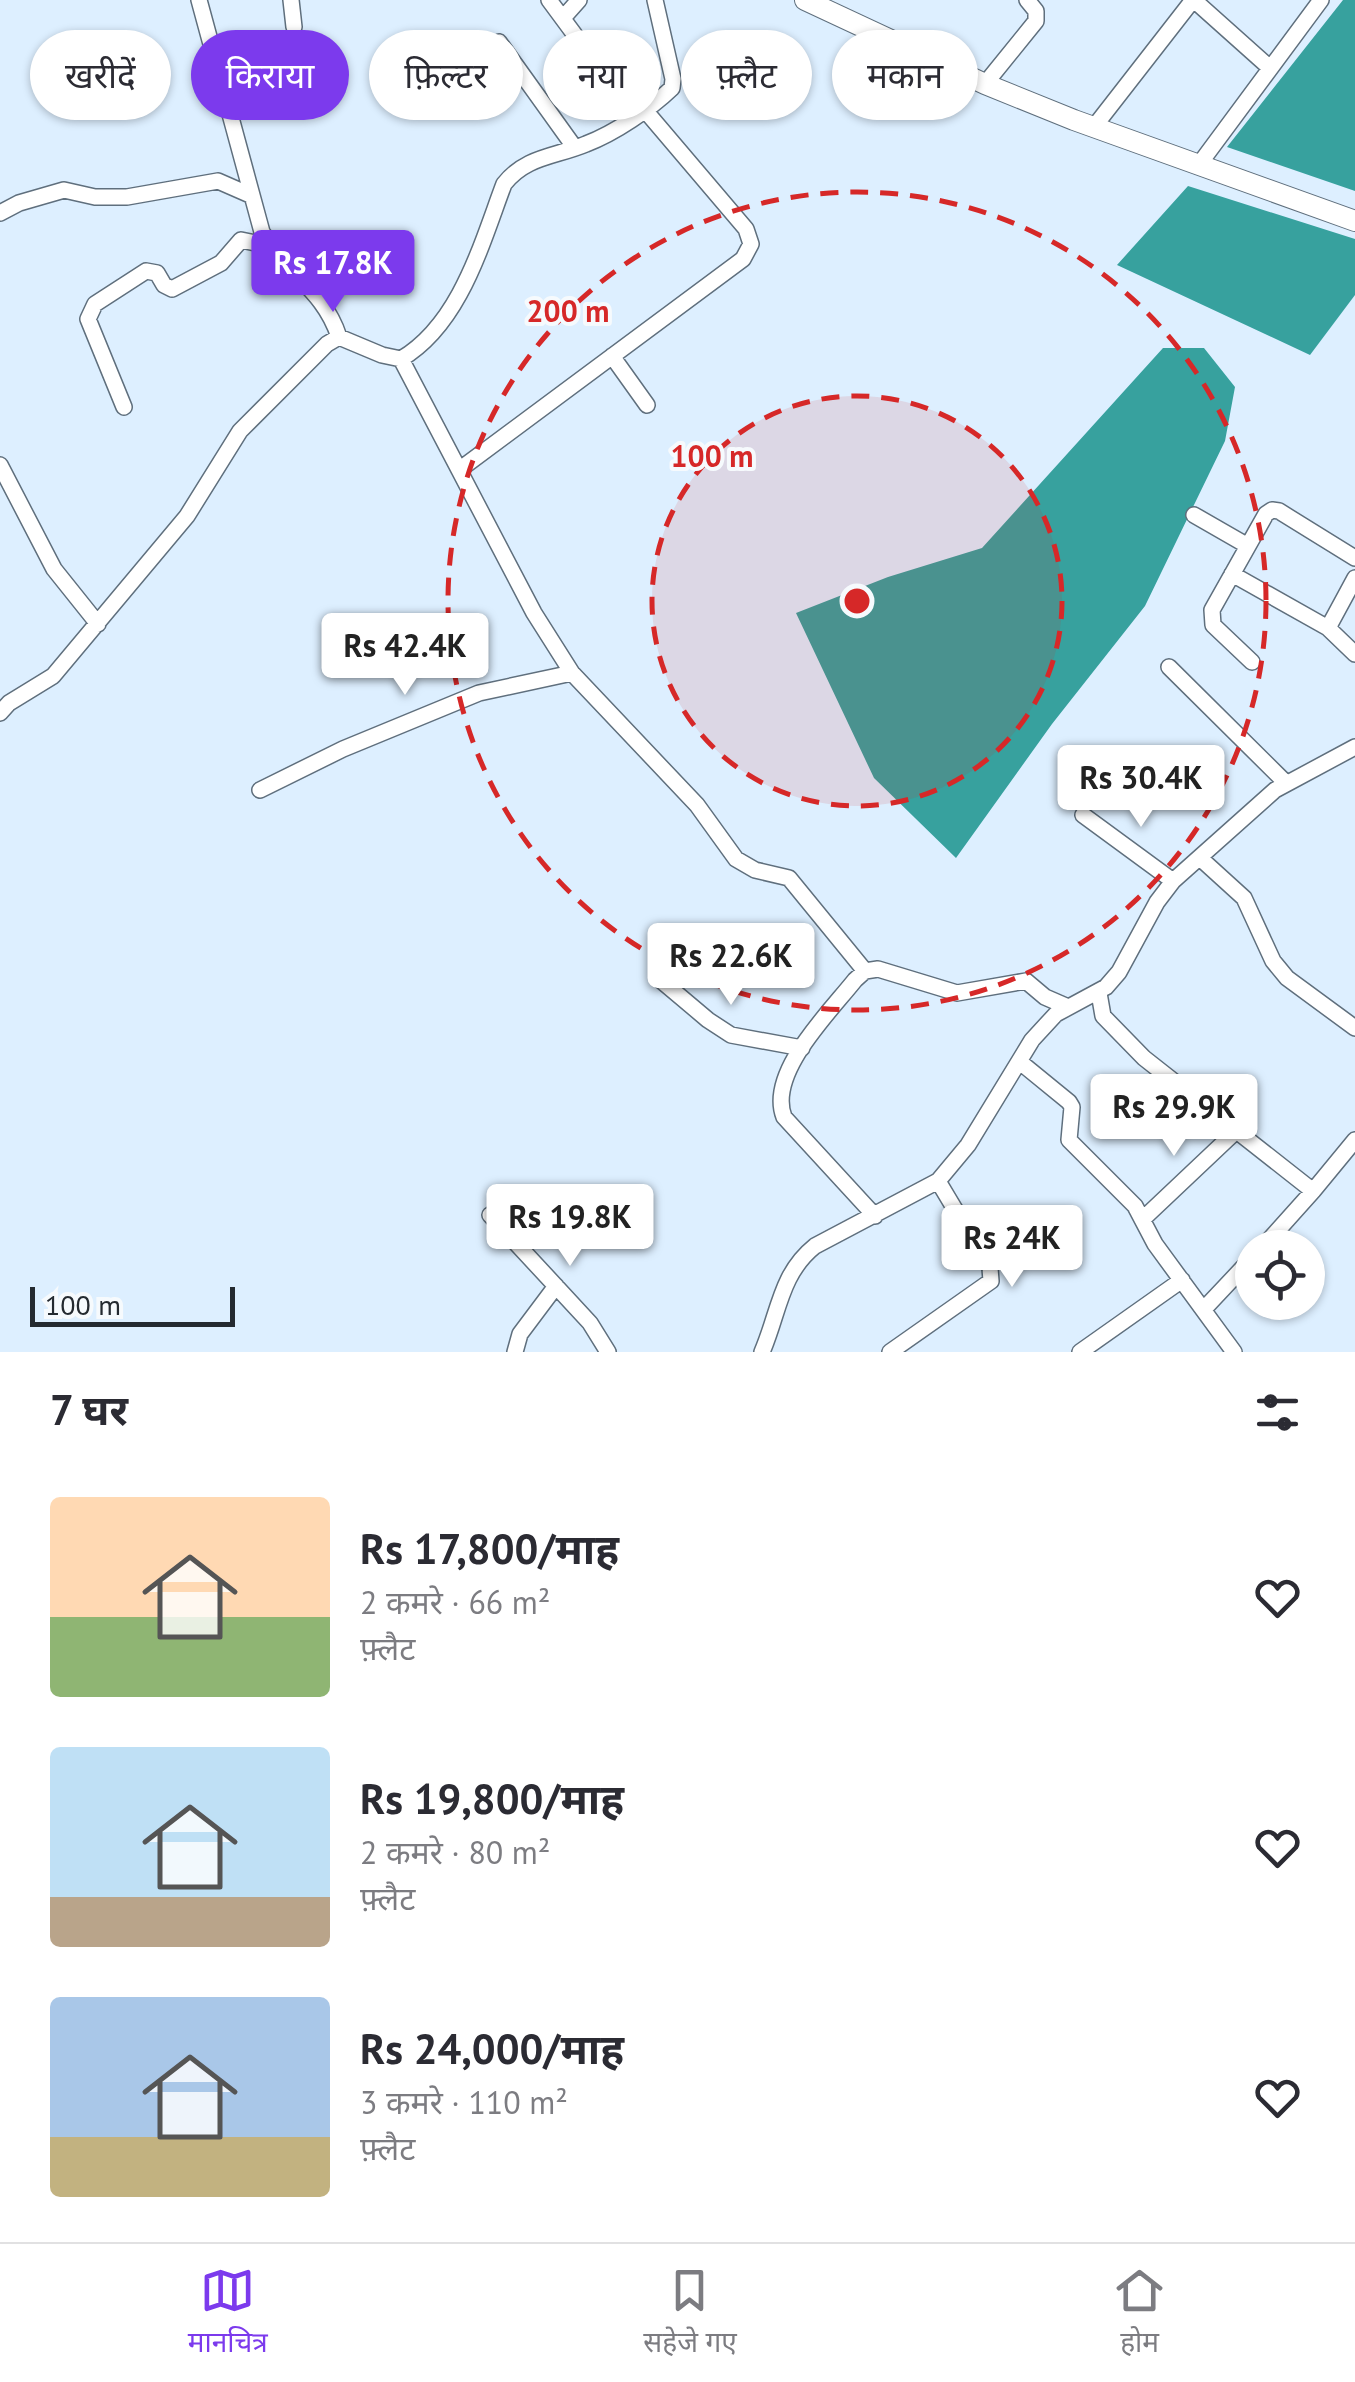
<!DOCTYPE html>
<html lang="hi">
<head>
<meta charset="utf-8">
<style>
  body { margin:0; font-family:"PT Sans","Noto Sans Devanagari",sans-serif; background:#f2f2f3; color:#2b2b33; height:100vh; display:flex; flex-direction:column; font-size:38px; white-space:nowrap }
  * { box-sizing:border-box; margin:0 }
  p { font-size:32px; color:#7c7c81 }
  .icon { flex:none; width:55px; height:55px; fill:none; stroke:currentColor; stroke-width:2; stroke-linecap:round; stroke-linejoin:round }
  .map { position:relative; height:1352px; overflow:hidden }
  .details { display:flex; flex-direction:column; background:#fff; flex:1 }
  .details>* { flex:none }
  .banner { position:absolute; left:30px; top:30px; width:1295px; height:90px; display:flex; gap:20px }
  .tools { position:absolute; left:1235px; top:1230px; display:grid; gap:20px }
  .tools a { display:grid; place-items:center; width:90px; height:90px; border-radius:50%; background:#fff; box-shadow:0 2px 8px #0004; font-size:50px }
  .scale { position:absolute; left:30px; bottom:25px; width:205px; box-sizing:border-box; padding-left:10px; border:5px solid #242a30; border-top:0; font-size:28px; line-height:35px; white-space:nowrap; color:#242a30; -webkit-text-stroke:8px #f6fafd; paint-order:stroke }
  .price { position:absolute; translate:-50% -85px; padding:0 22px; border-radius:10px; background:#fff; color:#222; font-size:32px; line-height:65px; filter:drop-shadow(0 2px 5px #0008) }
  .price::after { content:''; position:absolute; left:50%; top:60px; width:30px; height:22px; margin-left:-15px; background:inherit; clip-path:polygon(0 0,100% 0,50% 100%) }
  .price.active { background:#7c3aed; color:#fff }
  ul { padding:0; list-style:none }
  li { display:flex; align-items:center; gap:30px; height:250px; padding:0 50px }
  li span { display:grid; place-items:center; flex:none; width:280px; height:200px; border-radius:10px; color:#555 }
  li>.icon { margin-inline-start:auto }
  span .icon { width:120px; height:120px; fill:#fffc; stroke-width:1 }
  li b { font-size:42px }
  h2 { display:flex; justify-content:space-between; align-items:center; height:120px; padding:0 50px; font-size:42px }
  .tag { padding:0 35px; border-radius:45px; background:#fff; box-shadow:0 2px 8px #0004; font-size:35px; line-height:90px }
  .tag.active { background:#7c3aed; color:#fff }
  .menu { display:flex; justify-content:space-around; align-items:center; height:140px; border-top:2px solid #e1e1e2; background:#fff; font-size:28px; color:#7c7c81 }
  .menu a { display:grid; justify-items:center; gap:5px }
  .menu .active { color:#7c3aed }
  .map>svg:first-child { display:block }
  .water { fill:#37a19e }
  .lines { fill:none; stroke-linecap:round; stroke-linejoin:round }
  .minor-casing { stroke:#5f6f7d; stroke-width:18 }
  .major-casing { stroke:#5f6f7d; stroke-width:22 }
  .minor { stroke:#fff; stroke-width:15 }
  .major { stroke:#fff; stroke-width:20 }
  .ring { fill:none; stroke:#d62828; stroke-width:5; stroke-dasharray:18 12 }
  .centre { fill:#d62828; stroke:#f6fafd; stroke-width:5 }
  .ring-label { font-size:30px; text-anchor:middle; font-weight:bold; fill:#d62828; stroke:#f6fafd; stroke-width:8; stroke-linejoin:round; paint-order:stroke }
</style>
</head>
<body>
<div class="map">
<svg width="1355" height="1352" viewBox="0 0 1355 1352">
  <rect width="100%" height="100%" fill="#ddefff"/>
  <path class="water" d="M1343 0H1355V191L1227 147Z
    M1188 186 1355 239V295L1310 355 1117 265Z
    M1163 348H1204L1235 387 1225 441 1145 606 1052 724 956 858 874 778 796 613 888 577 982 548Z"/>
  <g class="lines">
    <defs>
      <path id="minor" d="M199 0 262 232C286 275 323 288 339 337
        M291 0 294 27
        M549 0 634 115
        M563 18 579 0
        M499 42 575 148
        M985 84 1036 21V11L1027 0
        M1094 127 1189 5 1195 1 1270 68
        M1198 166 1321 0
        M0 213 19 203 64 190 95 197H127L218 181 250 195
        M612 356 647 405
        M401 359 534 613 572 673 697 805 736 859 755 870 789 878 865 971
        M124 407 88 319 95 304 146 271 157 273 164 285 172 289 221 263 241 240 270 246
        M0 465 54 569 98 624
        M459 470 743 259 751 244 746 229 644 109
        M1194 515 1248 546
        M1232 574 1328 628 1355 654
        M1328 628 1355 578
        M1252 662 1213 625 1212 610 1266 514 1272 510 1279 511 1355 558
        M1169 667 1286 783
        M0 713 9 703 53 676 187 516 240 431 327 344 339 337 382 355 401 359C460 324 481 245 504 184 526 156 555 157 586 144 615 133 650 109 672 88L673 79 655 0
        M260 790 343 749 479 693 572 673
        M1083 815 1173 881
        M1200 858 1244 898 1273 961 1287 978 1355 1028
        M657 977 708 1020 731 1035 802 1048
        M1099 993 1103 1016 1144 1058 1313 1191 1262 1248
        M1020 1062 1069 1102 1072 1107 1069 1140 1135 1206 1155 1244 1234 1352
        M1313 1191 1355 1140
        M490 1215 590 1323 608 1352
        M875 1216 784 1117C767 1073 829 1013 855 980L865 971 878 969 957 993 1026 981 1045 997 1068 1007
        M1144 1218 1235 1132
        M1204 1309 1252 1258
        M515 1352 520 1334 556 1286
        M762 1352C779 1313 780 1274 815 1246L938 1181 968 1145 1032 1040 1056 1014 1106 987 1119 972 1157 902 1173 881 1275 790 1355 747
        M890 1352 991 1281 990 1268 938 1181
        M1080 1352 1182 1280"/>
      <path id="major" d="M805 0 985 84 1074 120 1355 221"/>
    </defs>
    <use href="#minor" class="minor-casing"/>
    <use href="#major" class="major-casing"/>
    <use href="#minor" class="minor"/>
    <use href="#major" class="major"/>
  </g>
  <circle cx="857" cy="601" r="205" fill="#d62828" fill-opacity=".12"/>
  <g class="ring">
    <circle cx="857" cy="601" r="205"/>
    <circle cx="857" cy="601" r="409"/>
  </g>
  <circle cx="857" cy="601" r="15" class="centre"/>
  <g class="ring-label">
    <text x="568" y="322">200 m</text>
    <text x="712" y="467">100 m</text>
  </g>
</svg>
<div class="tools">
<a><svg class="icon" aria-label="locate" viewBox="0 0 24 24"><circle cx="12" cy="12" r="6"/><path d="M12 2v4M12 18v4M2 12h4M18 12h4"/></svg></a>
</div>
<div class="scale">100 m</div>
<b class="price active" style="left:333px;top:315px">Rs 17.8K</b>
<b class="price" style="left:405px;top:698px">Rs 42.4K</b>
<b class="price" style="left:1141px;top:830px">Rs 30.4K</b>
<b class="price" style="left:731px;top:1008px">Rs 22.6K</b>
<b class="price" style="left:1174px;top:1159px">Rs 29.9K</b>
<b class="price" style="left:570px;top:1269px">Rs 19.8K</b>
<b class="price" style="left:1012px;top:1290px">Rs 24K</b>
<div class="banner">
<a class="tag">खरीदें</a>
<a class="tag active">किराया</a>
<a class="tag">फ़िल्टर</a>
<a class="tag">नया</a>
<a class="tag">फ़्लैट</a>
<a class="tag">मकान</a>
</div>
</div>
<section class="details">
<h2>7 घर<svg class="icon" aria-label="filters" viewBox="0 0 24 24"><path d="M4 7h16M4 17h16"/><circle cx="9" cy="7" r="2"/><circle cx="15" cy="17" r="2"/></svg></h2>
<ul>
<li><span style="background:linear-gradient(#ffd9b3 60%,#8fb573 0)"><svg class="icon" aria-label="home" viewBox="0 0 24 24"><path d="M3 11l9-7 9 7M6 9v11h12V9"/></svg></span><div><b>Rs 17,800/माह</b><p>2 कमरे · 66 m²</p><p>फ़्लैट</p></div><svg class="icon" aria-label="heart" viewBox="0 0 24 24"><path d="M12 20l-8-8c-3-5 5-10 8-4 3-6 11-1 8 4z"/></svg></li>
<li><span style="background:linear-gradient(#bfe0f5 75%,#b9a48a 0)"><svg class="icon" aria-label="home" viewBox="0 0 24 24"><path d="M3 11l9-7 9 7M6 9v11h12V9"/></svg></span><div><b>Rs 19,800/माह</b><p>2 कमरे · 80 m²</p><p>फ़्लैट</p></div><svg class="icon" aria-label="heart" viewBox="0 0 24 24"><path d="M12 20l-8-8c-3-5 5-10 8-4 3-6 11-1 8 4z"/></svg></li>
<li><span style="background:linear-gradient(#a9c7e8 70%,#c2b280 0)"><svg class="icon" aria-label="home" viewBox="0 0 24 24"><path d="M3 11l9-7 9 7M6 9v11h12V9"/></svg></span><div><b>Rs 24,000/माह</b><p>3 कमरे · 110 m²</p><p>फ़्लैट</p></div><svg class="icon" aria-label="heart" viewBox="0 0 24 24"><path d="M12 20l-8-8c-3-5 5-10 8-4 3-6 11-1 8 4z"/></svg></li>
</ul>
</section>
<nav class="menu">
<a class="active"><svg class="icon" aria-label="map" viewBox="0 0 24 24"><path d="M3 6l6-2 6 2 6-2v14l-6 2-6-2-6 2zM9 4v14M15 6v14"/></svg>मानचित्र</a>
<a><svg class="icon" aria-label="saved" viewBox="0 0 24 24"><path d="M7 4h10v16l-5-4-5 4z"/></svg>सहेजे गए</a>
<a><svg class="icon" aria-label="home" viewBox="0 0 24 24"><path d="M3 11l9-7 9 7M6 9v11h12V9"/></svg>होम</a>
</nav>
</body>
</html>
